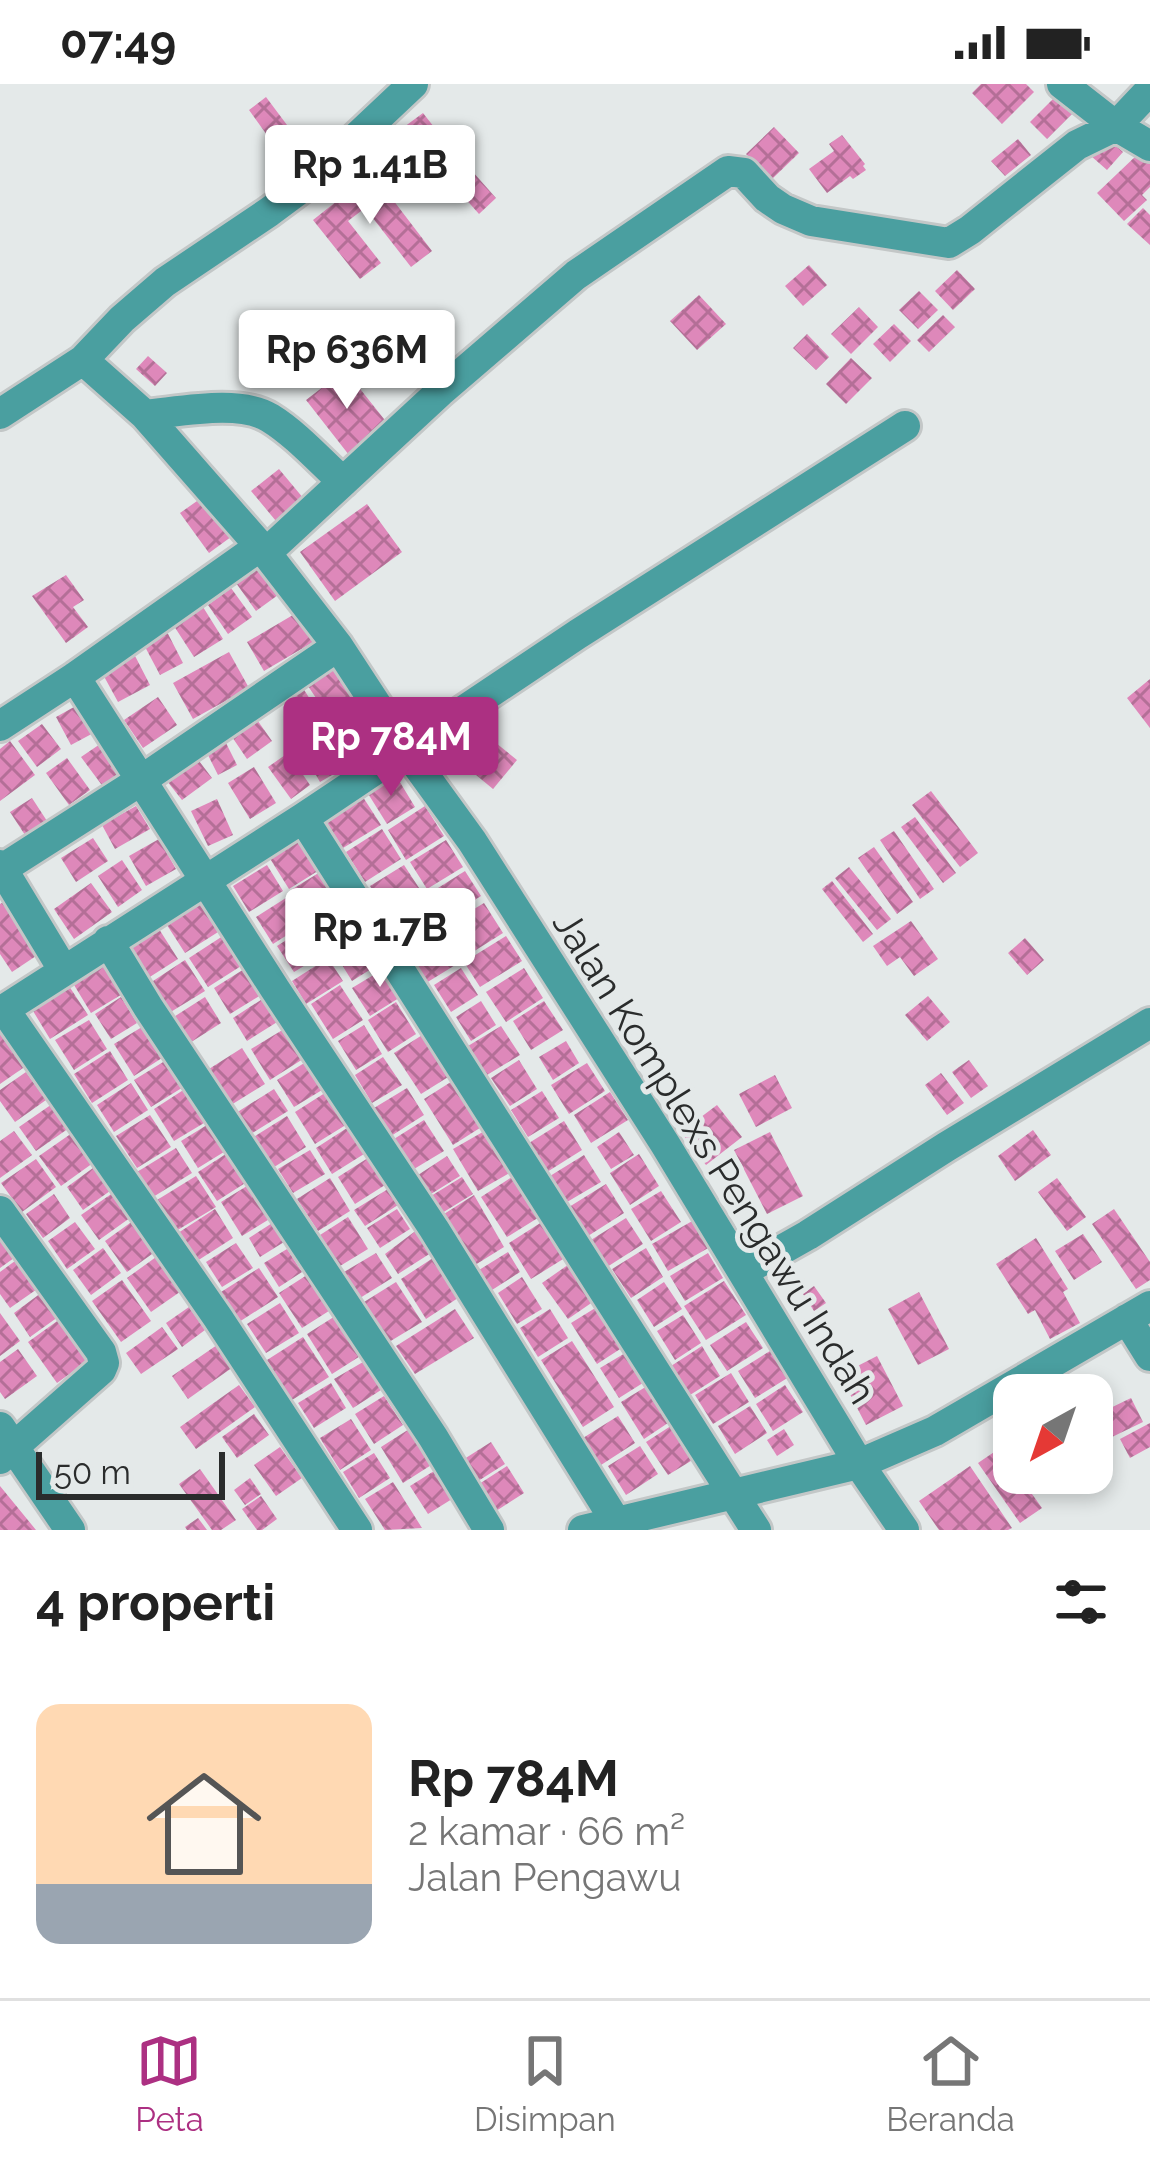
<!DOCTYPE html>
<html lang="id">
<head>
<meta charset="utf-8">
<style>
  body { margin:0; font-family:Raleway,sans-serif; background:#f2f2f2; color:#222; height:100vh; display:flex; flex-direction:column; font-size:45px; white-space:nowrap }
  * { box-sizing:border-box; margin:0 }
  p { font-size:39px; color:#767676 }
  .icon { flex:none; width:66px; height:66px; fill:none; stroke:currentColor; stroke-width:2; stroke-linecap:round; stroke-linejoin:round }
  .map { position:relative; height:1446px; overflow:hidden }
  .side { display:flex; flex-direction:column; background:#fff; flex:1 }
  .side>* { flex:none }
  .needle { width:78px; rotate:220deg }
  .fabs { position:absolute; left:993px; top:1290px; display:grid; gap:24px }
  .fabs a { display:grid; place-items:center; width:120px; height:120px; border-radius:24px; background:#fff; box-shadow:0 6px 18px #0003; font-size:60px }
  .scale { position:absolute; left:36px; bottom:30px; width:189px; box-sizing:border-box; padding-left:12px; border:6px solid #2a2c2c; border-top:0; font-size:33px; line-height:42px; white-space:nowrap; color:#2a2c2c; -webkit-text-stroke:9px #e4e9e9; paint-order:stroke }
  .price { position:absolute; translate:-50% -102px; padding:0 27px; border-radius:12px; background:#fff; color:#222; font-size:39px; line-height:78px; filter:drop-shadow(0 3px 6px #0008) }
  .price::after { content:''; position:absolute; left:50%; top:72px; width:36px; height:27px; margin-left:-18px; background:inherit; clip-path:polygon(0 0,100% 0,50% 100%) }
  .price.selected { background:#ac3082; color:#fff }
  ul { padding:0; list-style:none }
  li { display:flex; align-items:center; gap:36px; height:300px; padding:0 36px }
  li span { display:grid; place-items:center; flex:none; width:336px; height:240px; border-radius:24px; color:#555 }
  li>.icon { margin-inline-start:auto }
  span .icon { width:144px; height:144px; fill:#fffc; stroke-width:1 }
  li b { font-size:51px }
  h2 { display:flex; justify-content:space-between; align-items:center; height:144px; padding:0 36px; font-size:51px }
  .status { display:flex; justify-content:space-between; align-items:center; height:84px; padding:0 60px; background:#fff; direction:ltr }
  .status svg { height:33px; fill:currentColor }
  .menu { display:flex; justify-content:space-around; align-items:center; height:168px; border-top:3px solid #e0e0e0; background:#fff; font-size:33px; color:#767676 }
  .menu a { display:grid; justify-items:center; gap:6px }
  .menu .selected { color:#ac3082 }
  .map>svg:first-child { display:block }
  .building { fill:url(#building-cross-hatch) }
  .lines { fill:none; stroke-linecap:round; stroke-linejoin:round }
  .minor-casing { stroke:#c3c7c7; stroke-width:36 }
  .minor { stroke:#4a9fa0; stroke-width:30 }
  .labels { text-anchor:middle; stroke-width:10; stroke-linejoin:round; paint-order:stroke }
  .street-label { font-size:39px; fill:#2a2c2c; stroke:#e4e9e9 }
</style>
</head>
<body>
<div class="status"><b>07:49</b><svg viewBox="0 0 49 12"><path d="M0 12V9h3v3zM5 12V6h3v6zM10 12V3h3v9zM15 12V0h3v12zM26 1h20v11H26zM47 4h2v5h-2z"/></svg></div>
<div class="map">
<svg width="1150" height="1446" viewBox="0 0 1150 1446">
  <defs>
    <pattern id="building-cross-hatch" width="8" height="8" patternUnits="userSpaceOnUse" patternTransform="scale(3)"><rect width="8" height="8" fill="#de88ba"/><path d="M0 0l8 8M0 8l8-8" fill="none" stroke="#b46f97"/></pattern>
  </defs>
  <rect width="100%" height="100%" fill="#e4e9e9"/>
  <path class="building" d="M981 0H1026L1034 8 1002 40 972 9Z
    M1056 12 1073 29 1047 55 1030 38Z
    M266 13 290 45 272 58 249 26Z
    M423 29 445 57 426 72 404 43Z
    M774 43 799 69 771 96 746 70Z
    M842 51 865 80 863 82 866 86 853 95 850 92 827 109 809 85 834 67 829 60Z
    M1108 54 1123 68 1107 86 1091 72Z
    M1018 55 1031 71 1005 92 991 77Z
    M455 67 460 73 431 97 426 90Z
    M1139 69 1150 80V103L1142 111 1147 116 1124 137 1097 109Z
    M464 78 496 114 479 130 447 94Z
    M370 91 372 93 374 91 432 167 411 183 365 124 348 137 381 179 360 195 313 136Z
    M1143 124 1150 131V161L1127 140Z
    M809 181 827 201 803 222 785 202Z
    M957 186 975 205 953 226 935 207Z
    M919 207 938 226 918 245 899 226Z
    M699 211 726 240 697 266 670 237Z
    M859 223 878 243 851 270 831 250Z
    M943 231 955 243 929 268 917 256Z
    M894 240 911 257 890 278 873 260Z
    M807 250 829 273 816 286 793 264Z
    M148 272 167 289 155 302 136 285Z
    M851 274 872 294 846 320 826 300Z
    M345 286 388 340 349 371 306 316Z
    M279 385 304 415 294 437 287 428 276 437 251 407Z
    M207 410 235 450 209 469 180 429Z
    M367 420 402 468 335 517 300 468Z
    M269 476 289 503 256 527 236 499Z
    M66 491 84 516 73 523 88 543 66 559 32 512Z
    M231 504 252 533 228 550 208 521Z
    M203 523 223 555 194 573 174 542Z
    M298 528 315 557 264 587 247 558Z
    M166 546 183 579 160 591 143 559Z
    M133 568 150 601 118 618 100 585Z
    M229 568 249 604 193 635 173 599Z
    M337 579 361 614 330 635 306 599Z
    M1150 595V644L1127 614Z
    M301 601 315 623 295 636 281 614Z
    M158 613 177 641 143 664 124 636Z
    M83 618 99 646 71 661 56 633Z
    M369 621 386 648 354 668 337 641Z
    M253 630 272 657 247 675 228 647Z
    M42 640 61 665 37 683 18 657Z
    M321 644 344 684 320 698 297 658Z
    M481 647 517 676 493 705 458 676Z
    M223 653 237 681 218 691 204 663Z
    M106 656 128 687 104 704 81 673Z
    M10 657 35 691 0 717V665Z
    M193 669 212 694 182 716 163 692Z
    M288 669 310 701 291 715 268 683Z
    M67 674 90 706 69 721 46 689Z
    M254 683 276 719 250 735 228 699Z
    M395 690 415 723 387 740 367 708Z
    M931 707 978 769 960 783 912 721Z
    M361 710 381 741 343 764 323 733Z
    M32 714 47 737 25 751 10 728Z
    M217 715 233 751 208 762 191 727Z
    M136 722 150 745 115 765 102 741Z
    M425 722 444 752 406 776 388 746Z
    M915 733 956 789 943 799 901 743Z
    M382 745 401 775 365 798 346 768Z
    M894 747 934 805 920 815 880 756Z
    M301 753 321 785 289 805 269 773Z
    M93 754 108 777 76 798 61 774Z
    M159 755 176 785 146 802 129 772Z
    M446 756 463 783 427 805 410 778Z
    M874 763 913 818 897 830 858 774Z
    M122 776 142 806 118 823 98 792Z
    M267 781 283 807 249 828 233 802Z
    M404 781 423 810 388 831 370 802Z
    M849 783 891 835 877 846 835 794Z
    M325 785 335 800 300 821 291 806Z
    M465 787 481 812 446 834 430 809Z
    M832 797 873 850 863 858 822 805Z
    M91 799 112 828 74 855 54 825Z
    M337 802 346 816 312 838 302 824Z
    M289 812 306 839 273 860 256 833Z
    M207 813 226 843 185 869 165 838Z
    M10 814 45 866 12 888 0 870V820Z
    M425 816 440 840 405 863 389 838Z
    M348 819 364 844 331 865 315 840Z
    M484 819 503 849 460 876 441 845Z
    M911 837 938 875 914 892 900 873 887 882 873 862Z
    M305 844 322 871 294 888 277 862Z
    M159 845 178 875 145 896 126 866Z
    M369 846 387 875 352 897 334 868Z
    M229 848 249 877 208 903 189 874Z
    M436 848 457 880 426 899 406 867Z
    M506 852 522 877 480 903 464 878Z
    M1025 854 1044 876 1027 891 1008 869Z
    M108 873 129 906 91 929 71 896Z
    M328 874 343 897 306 920 292 897Z
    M185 876 205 907 169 929 150 899Z
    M390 881 407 909 370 932 352 904Z
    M249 882 266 908 230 930 214 904Z
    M461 884 478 911 451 928 434 901Z
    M524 884 543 914 506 938 486 908Z
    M67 899 88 931 50 955 30 922Z
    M340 901 363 936 333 955 311 920Z
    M267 912 282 935 247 957 233 934Z
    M928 912 950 938 927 957 905 931Z
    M121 913 137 939 111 955 95 930Z
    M205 913 221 939 185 962 169 936Z
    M481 917 496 941 471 957 456 933Z
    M544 917 563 946 531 966 513 937Z
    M396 918 416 950 388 968 368 936Z
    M89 936 107 965 74 986 55 956Z
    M11 939 36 975 0 1000V948Z
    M364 941 382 970 356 986 338 957Z
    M501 942 520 971 487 991 468 962Z
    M142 943 162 974 134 992 114 960Z
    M284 945 303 975 270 996 251 965Z
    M427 948 453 990 421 1010 394 969Z
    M566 957 579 979 553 996 539 973Z
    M242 964 265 1000 231 1021 209 985Z
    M110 967 128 996 92 1019 74 990Z
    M383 973 402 1001 372 1019 355 991Z
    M168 975 185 1002 151 1023 134 996Z
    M309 976 327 1003 294 1023 277 996Z
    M519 976 537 1005 510 1022 491 994Z
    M969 976 988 1002 971 1014 952 988Z
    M587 979 605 1007 569 1030 551 1001Z
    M26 988 46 1016 15 1038 0 1017V1006Z
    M941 989 964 1019 947 1031 925 1001Z
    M775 991 792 1024 756 1043 739 1010Z
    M454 996 483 1042 453 1061 424 1015Z
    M131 999 148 1026 114 1048 97 1021Z
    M188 1003 209 1036 174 1057 154 1025Z
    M407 1004 424 1031 391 1052 374 1024Z
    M274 1005 288 1027 249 1051 236 1029Z
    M328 1007 349 1039 315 1060 295 1028Z
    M542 1007 559 1034 528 1053 511 1026Z
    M610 1008 628 1036 591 1059 574 1031Z
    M55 1018 72 1042 36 1067 19 1043Z
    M717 1021 742 1053 706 1081 681 1048Z
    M150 1031 171 1063 137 1084 116 1052Z
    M287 1032 306 1063 271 1085 252 1054Z
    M215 1036 232 1063 198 1084 181 1057Z
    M424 1036 444 1067 414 1085 394 1055Z
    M564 1037 582 1066 547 1088 529 1059Z
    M347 1044 364 1070 332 1090 316 1064Z
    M488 1045 513 1087 478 1107 453 1065Z
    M1033 1046 1051 1071 1015 1097 998 1072Z
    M14 1047 32 1071 0 1094V1057Z
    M619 1048 634 1071 611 1085 597 1063Z
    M770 1048 803 1112 767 1130 734 1066Z
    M72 1049 93 1079 61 1102 39 1072Z
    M176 1064 192 1089 153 1113 137 1088Z
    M232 1066 250 1096 217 1117 198 1088Z
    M310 1066 325 1090 293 1109 278 1085Z
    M639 1070 659 1102 630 1121 610 1089Z
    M584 1071 601 1098 567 1118 550 1092Z
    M447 1072 460 1092 431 1110 418 1091Z
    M368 1074 385 1101 355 1120 338 1093Z
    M36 1075 56 1103 22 1128 1 1099Z
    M93 1084 110 1107 83 1126 67 1103Z
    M515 1091 541 1132 507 1153 481 1113Z
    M196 1092 216 1123 176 1147 157 1116Z
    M462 1093 473 1110 442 1129 431 1112Z
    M330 1094 350 1127 318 1147 297 1115Z
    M1057 1094 1086 1133 1067 1147 1038 1108Z
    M255 1097 276 1131 242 1152 221 1118Z
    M606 1100 624 1129 588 1152 569 1123Z
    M388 1105 398 1121 365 1142 354 1126Z
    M117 1106 134 1131 99 1156 81 1131Z
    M661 1107 681 1138 651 1157 631 1125Z
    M54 1110 70 1134 43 1154 26 1130Z
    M474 1111 504 1163 475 1181 444 1130Z
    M215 1125 233 1154 197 1177 178 1149Z
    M397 1125 410 1145 380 1164 367 1144Z
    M1114 1125 1150 1178V1196L1136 1205 1092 1140Z
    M348 1133 368 1165 340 1182 320 1151Z
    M137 1134 159 1165 127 1188 105 1157Z
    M280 1134 292 1153 260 1173 249 1154Z
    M626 1134 643 1160 607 1183 591 1156Z
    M545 1136 568 1172 531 1195 509 1159Z
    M694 1136 710 1163 668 1187 652 1160Z
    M75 1138 95 1165 67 1185 48 1157Z
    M418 1145 434 1167 398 1190 385 1170Z
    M1083 1150 1102 1178 1074 1196 1055 1167Z
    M0 1154 14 1174 0 1184Z
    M1036 1154 1068 1205 1063 1208 1080 1239 1050 1255 1035 1226 1028 1230 996 1180Z
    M236 1159 253 1184 222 1203 206 1178Z
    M103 1164 121 1189 91 1211 73 1186Z
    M646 1164 663 1193 631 1214 612 1185Z
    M287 1165 302 1188 279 1203 264 1179Z
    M163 1168 187 1203 151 1228 127 1194Z
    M508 1168 520 1188 492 1206 479 1186Z
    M376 1169 392 1194 360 1214 344 1188Z
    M708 1169 723 1194 685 1217 670 1192Z
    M19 1174 40 1203 10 1224 0 1210V1188Z
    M433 1174 458 1214 426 1235 401 1195Z
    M575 1176 600 1213 568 1235 542 1199Z
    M259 1184 278 1213 239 1238 221 1208Z
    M310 1189 332 1225 302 1244 279 1209Z
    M522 1193 542 1225 517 1240 498 1209Z
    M122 1196 151 1237 121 1258 92 1217Z
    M724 1197 746 1231 706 1256 684 1222Z
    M396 1198 422 1238 389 1258 364 1218Z
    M664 1198 682 1225 654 1243 637 1216Z
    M814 1202 826 1219 814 1227 803 1210Z
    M919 1208 949 1265 918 1281 888 1225Z
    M41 1209 58 1233 30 1253 14 1229Z
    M605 1218 631 1258 597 1280 571 1239Z
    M280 1219 299 1249 266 1269 247 1240Z
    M189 1223 205 1246 182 1263 166 1239Z
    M455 1225 474 1254 415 1290 396 1262Z
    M550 1225 568 1254 538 1273 520 1244Z
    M0 1229 20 1257 0 1272Z
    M340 1229 365 1269 332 1290 307 1250Z
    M67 1230 97 1270 57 1299 28 1258Z
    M683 1231 701 1259 675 1276 657 1247Z
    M746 1238 763 1264 727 1287 710 1261Z
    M162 1243 178 1265 141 1290 126 1269Z
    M303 1253 329 1293 292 1316 267 1276Z
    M572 1257 614 1323 583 1343 541 1276Z
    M217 1261 233 1283 188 1315 172 1292Z
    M702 1262 720 1292 690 1311 671 1282Z
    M18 1265 37 1292 5 1315 0 1308V1278Z
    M773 1265 789 1293 755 1314 738 1287Z
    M627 1268 646 1297 619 1314 600 1284Z
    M877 1272 903 1322 866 1341 840 1291Z
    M363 1278 381 1306 353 1324 334 1295Z
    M731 1289 749 1318 713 1340 695 1311Z
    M331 1299 346 1324 314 1344 298 1319Z
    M652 1299 674 1335 644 1355 621 1318Z
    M239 1301 255 1323 196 1365 180 1343Z
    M785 1301 803 1328 773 1347 756 1320Z
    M384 1312 403 1341 374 1360 355 1330Z
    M1131 1314 1143 1338 1112 1353 1100 1329Z
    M750 1322 767 1349 735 1370 718 1342Z
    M254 1330 269 1351 237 1374 222 1353Z
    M618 1332 635 1359 601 1381 583 1354Z
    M351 1335 371 1366 340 1386 320 1354Z
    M677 1338 699 1372 668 1391 646 1358Z
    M1150 1339V1363L1130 1374 1120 1355Z
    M414 1342 436 1378 403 1399 381 1363Z
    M1092 1343 1105 1363 1092 1371Z
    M784 1345 794 1361 777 1372 767 1356Z
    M491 1358 505 1380 475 1399 461 1377Z
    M640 1362 658 1390 626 1411 608 1382Z
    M280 1363 302 1394 276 1412 254 1381Z
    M1000 1364 1014 1384V1389H1017L1042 1424 1020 1439 978 1379Z
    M374 1369 390 1394 359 1414 343 1388Z
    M442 1382 460 1410 428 1430 410 1402Z
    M507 1382 524 1409 496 1427 479 1400Z
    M970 1382 1012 1444 1008 1446H939L919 1417Z
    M200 1385 236 1436 221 1446H212L179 1400Z
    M250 1394 261 1410 245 1421 234 1406Z
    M393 1398 422 1444 385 1446 365 1415Z
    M0 1402 36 1446H0Z
    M261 1412 277 1435 262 1446H257L242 1425Z
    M198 1434 207 1446H187L185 1443Z"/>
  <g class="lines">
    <defs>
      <path id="minor" d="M1062 0 1116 42 1150 62
        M83 276 145 331 266 469 338 562 406 666 472 757 665 1060 859 1380 904 1446
        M0 330 83 276 122 235 165 198 269 128 308 99 413 0
        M145 331C179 328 240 315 270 334 296 350 320 377 343 398
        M266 469 440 308 576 191 728 87 744 89 767 114 783 125 811 137 949 159 970 146 1077 61 1116 42 1150 6
        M75 593 275 905 434 1145 621 1446
        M0 642 75 593 259 463
        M303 734 756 1446
        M0 781 64 887
        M2 785 140 697 338 562
        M108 857 148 923 433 1353 489 1446
        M4 925 218 1234 357 1446
        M0 928 303 734 578 550 905 342
        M0 1127 101 1268 104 1279 101 1286 0 1375
        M744 1187 808 1151 946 1063 1150 939
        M1127 1235 1150 1272
        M0 1343 70 1446
        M583 1446 859 1380 935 1347 1150 1222"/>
    </defs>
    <use href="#minor" class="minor-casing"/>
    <use href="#minor" class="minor"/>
  </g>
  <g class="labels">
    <g class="street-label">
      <text transform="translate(715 1073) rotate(58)" y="14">Jalan Komplexs Pengawu Indah</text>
    </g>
  </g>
</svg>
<div class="fabs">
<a><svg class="needle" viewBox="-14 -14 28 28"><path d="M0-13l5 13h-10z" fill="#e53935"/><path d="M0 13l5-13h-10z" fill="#767676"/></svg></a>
</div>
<div class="scale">50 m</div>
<b class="price" style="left:370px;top:143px">Rp 1.41B</b>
<b class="price" style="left:347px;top:328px">Rp 636M</b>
<b class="price selected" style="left:391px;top:715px">Rp 784M</b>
<b class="price" style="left:380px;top:906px">Rp 1.7B</b>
</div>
<section class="side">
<h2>4 properti<svg class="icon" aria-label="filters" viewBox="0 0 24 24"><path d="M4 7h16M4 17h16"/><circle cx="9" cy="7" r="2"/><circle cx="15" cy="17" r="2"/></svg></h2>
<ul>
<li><span style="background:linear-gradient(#ffd9b3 75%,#9aa5b1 0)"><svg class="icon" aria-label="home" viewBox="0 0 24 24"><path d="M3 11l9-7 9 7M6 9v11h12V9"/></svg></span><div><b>Rp 784M</b><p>2 kamar · 66 m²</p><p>Jalan Pengawu</p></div></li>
</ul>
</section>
<nav class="menu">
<a class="selected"><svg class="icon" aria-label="map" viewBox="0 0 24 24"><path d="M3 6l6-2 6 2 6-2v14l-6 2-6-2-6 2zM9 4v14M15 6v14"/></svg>Peta</a>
<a><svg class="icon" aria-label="saved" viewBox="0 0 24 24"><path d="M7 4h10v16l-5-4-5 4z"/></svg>Disimpan</a>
<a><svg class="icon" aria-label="home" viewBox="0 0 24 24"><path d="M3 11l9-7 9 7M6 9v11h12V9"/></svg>Beranda</a>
</nav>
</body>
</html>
